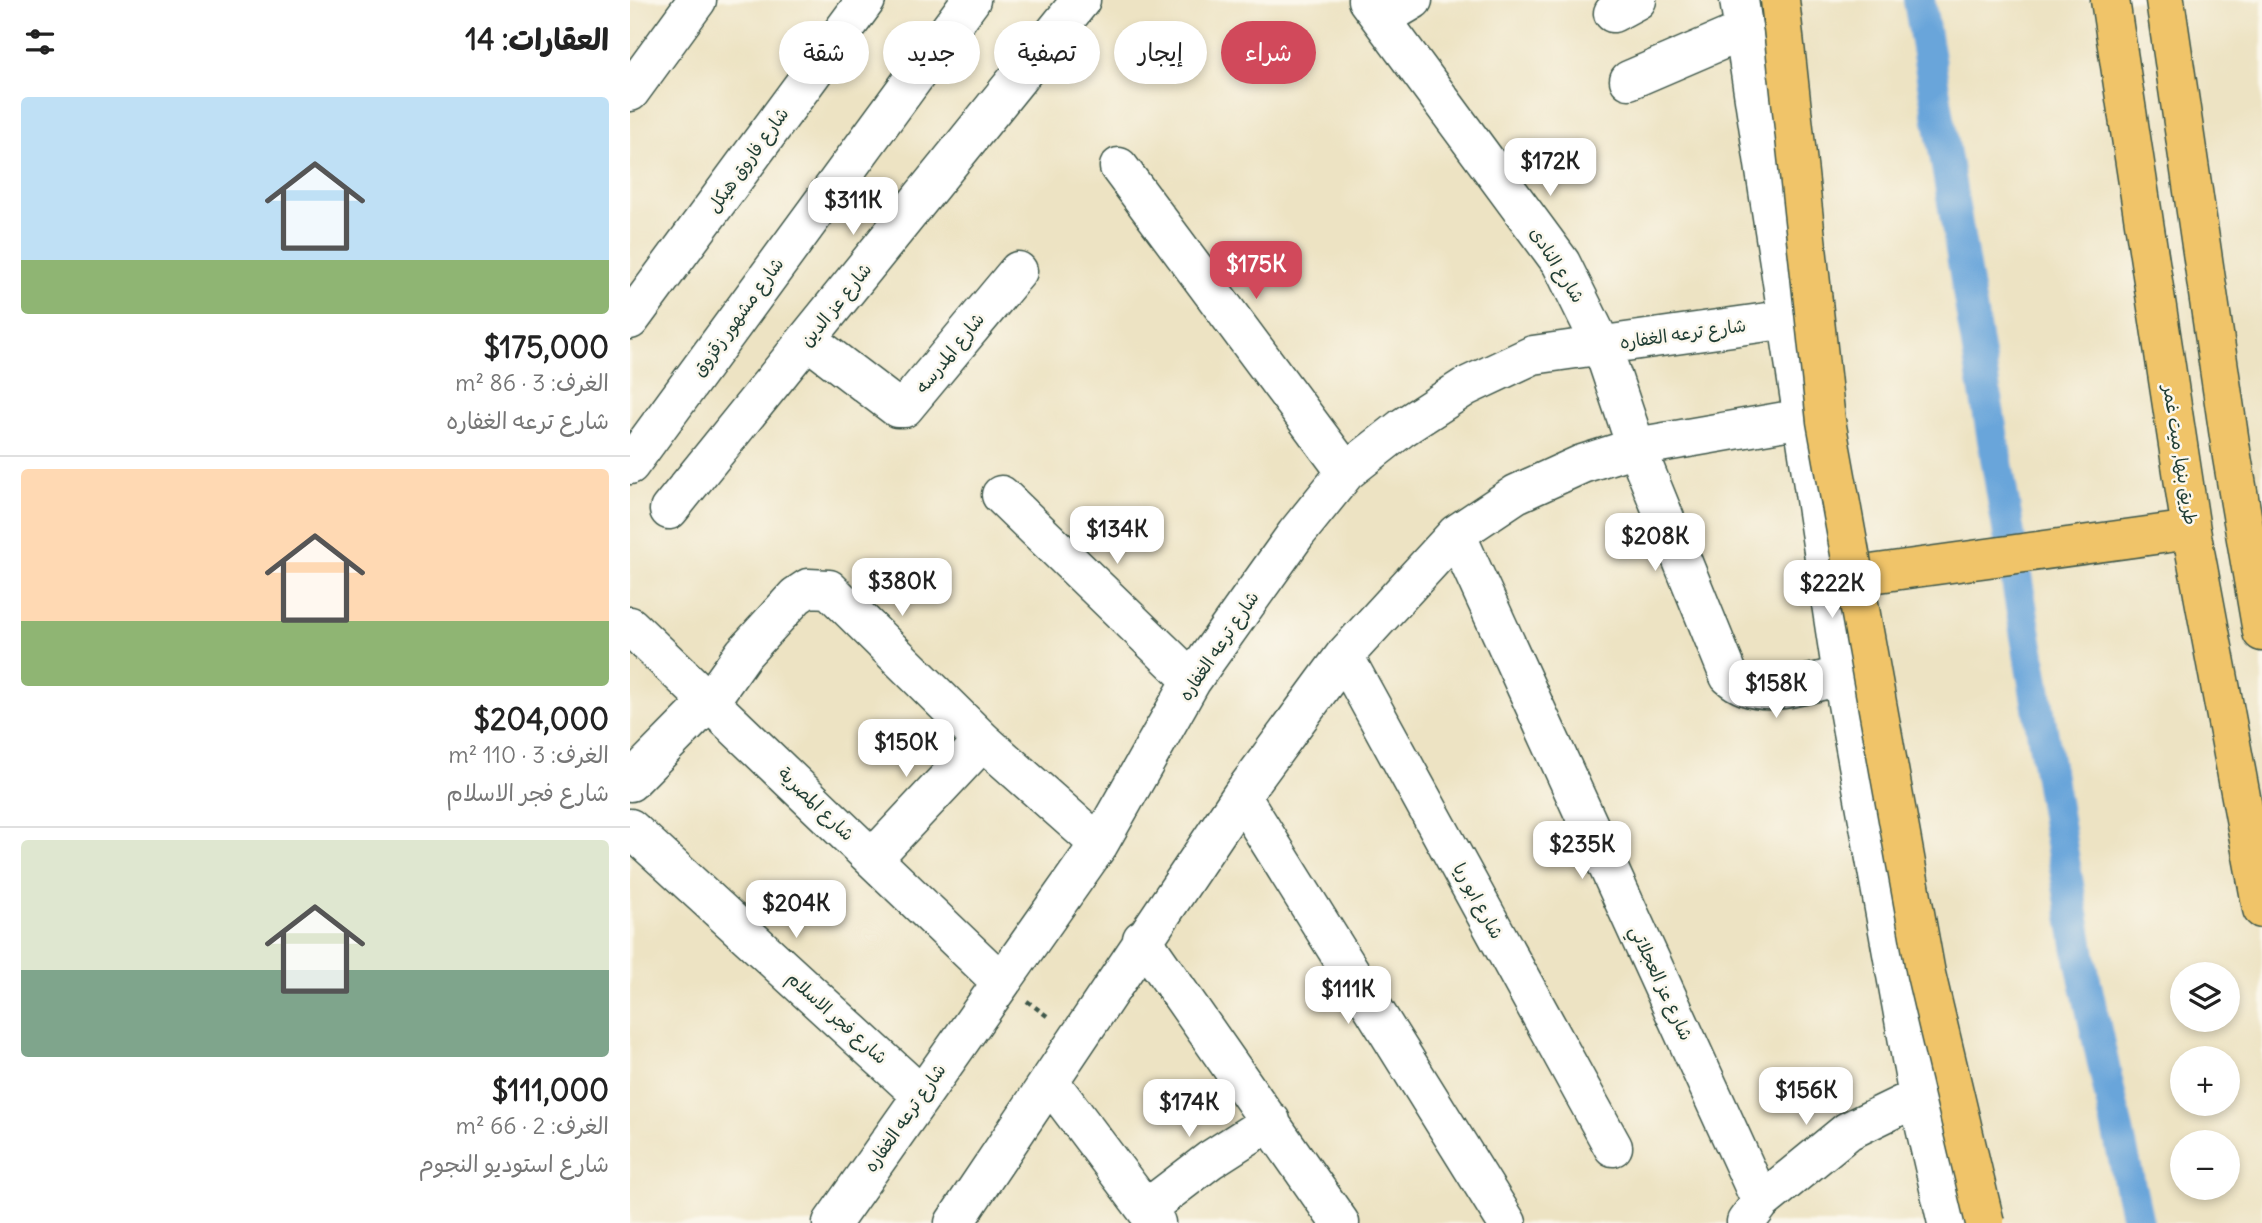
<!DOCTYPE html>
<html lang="ar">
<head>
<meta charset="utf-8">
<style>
  body { margin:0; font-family:Delius,"Playpen Sans Arabic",sans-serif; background:#f6f6f6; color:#222; direction:rtl; height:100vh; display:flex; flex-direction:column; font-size:26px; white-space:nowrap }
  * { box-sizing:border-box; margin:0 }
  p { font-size:23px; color:#767676 }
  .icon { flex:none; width:38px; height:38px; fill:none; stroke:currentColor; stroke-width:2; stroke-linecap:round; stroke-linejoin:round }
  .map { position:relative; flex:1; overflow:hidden; direction:ltr }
  .side { display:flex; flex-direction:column; background:#fff; width:630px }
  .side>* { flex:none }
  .top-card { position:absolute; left:21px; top:21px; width:665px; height:63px; direction:rtl; display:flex; gap:14px }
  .controls { position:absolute; left:1540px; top:962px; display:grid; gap:14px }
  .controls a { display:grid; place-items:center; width:70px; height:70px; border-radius:50%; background:#fff; box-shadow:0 4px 10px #0003; font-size:35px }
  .price { position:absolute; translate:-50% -60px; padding:0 16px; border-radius:14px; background:#fff; color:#222; font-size:23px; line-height:46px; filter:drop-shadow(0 2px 4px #0008) }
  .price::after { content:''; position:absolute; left:50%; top:42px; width:21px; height:16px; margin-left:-10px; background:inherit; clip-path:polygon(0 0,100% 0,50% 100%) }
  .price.active { background:#d1495b; color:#fff }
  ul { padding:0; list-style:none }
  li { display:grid; align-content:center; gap:14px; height:371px; padding:0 21px }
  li+li { border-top:2px solid #e0e0e0 }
  li span { display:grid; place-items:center; height:217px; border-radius:7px; color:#555 }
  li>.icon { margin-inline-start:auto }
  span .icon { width:126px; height:126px; fill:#fffc; stroke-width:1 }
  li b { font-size:30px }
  h2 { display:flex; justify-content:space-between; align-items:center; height:84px; padding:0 21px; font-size:30px }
  .pill { padding:0 24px; border-radius:32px; background:#fff; box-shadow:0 4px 10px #0003; font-size:24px; line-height:63px }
  .pill.active { background:#d1495b; color:#fff }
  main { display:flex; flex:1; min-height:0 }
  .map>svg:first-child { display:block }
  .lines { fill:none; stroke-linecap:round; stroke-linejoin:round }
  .canal { stroke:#69a5da; stroke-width:32 }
  .minor-casing { stroke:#3e5649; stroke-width:41 }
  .highway-casing { stroke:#3e5649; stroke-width:41 }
  .path { stroke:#3e5649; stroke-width:4.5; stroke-dasharray:5 5; stroke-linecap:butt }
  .minor { stroke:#fff; stroke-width:38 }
  .highway { stroke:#f0c469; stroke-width:38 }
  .major-bridge-casing { stroke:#3e5649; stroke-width:41; stroke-linecap:butt }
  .major-bridge { stroke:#f0c469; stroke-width:38 }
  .labels { text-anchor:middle; stroke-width:5; stroke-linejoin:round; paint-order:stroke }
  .street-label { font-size:18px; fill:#1f3d34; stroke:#fbf7ec }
</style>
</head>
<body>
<main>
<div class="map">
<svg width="1632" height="1223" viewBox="0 0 1632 1223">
  <rect width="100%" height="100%" fill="#fbf7ec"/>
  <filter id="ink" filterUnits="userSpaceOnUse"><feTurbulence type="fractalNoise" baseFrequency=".0143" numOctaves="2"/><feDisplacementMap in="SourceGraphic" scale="14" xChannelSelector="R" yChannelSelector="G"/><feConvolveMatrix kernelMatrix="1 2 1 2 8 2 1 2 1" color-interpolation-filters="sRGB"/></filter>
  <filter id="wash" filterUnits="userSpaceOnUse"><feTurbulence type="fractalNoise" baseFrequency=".00686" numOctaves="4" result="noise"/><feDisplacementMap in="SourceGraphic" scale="28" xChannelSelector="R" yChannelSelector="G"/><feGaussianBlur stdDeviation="1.57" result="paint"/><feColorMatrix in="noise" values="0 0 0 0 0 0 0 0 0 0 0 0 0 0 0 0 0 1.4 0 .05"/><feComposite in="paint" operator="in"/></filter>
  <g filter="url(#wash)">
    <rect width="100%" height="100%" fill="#ede3c3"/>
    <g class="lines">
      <path class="canal" d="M1289 0 1451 962 1508 1223"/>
    </g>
  </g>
  <g filter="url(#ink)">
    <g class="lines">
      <defs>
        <path id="minor" d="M737 0 931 263 972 346 1006 447 1099 676C1130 704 1175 683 1212 676
          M1109 0 1212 676 1288 1097 1317 1223
          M983 13 1007 0
          M751 19 783 0
          M999 80 1113 31
          M0 92 67 0
          M489 167 716 472
          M0 320 236 0
          M178 340 267 408H274L388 271
          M0 465 341 0
          M371 495 562 680
          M39 510 451 0
          M826 534 1131 1202
          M0 626 371 982
          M714 656 983 1147
          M0 782 79 702 114 653 166 596 178 588 199 589 353 741 469 844
          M611 796 877 1223
          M0 828 291 1095
          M243 858 353 741
          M512 939 710 1223
          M420 1082 526 1223
          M516 1209 580 1160 641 1121
          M1116 1222 1131 1202 1218 1131 1288 1097
          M202 1223 469 844 562 680 666 534 716 472 772 428 835 387 903 355 1159 319
          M324 1223 611 796 714 656 826 534 886 494 952 464 1006 447 1173 418"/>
        <path id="highway" d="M1480 0 1561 530 1632 909
          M1535 0 1602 457 1632 632
          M1197 580 1561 530"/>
      </defs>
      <use href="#minor" class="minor-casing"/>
      <use href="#highway" class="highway-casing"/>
      <path class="path" d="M397 1001 421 1019"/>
      <use href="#minor" class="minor"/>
      <use href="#highway" class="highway"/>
      <defs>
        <path id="major-bridge" d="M1150 0 1196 421 1296 974 1355 1223"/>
      </defs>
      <use href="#major-bridge" class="major-bridge-casing"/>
      <use href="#major-bridge" class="major-bridge"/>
    </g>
  </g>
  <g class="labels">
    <g class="street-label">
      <text transform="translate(118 160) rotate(-54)" y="6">شارع فاروق هيكل</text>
      <text transform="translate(927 265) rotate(58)" y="6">شارع النادى</text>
      <text transform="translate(206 305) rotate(-51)" y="6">شارع عز الدين</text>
      <text transform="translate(108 317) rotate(-54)" y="6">شارع مشهور زقزوق</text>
      <text transform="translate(1053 334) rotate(-8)" y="6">شارع ترعه الغفاره</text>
      <text transform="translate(320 353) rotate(-51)" y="6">شارع المدرسه</text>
      <text transform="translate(1550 455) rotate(81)" y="6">طريق بنها, ميت غمر</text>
      <text transform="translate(589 646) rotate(-56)" y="6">شارع ترعه الغفاره</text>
      <text transform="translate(186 804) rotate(44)" y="6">شارع المصرية</text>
      <text transform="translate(848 901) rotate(61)" y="6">شارع ابو ريا</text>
      <text transform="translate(1031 983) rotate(65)" y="6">شارع عز العجلاتي</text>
      <text transform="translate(207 1018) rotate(42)" y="6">شارع فجر الاسلام</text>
      <text transform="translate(275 1118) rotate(-55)" y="6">شارع ترعه الغفاره</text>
    </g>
  </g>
</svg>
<div class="controls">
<a><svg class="icon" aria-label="layers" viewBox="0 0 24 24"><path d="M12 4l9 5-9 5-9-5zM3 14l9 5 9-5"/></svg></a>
<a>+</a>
<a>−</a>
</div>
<b class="price" style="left:920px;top:198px">$172K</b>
<b class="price" style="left:223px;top:237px">$311K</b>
<b class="price active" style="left:626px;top:301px">$175K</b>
<b class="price" style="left:487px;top:566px">$134K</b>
<b class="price" style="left:1025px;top:573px">$208K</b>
<b class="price" style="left:272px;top:618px">$380K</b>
<b class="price" style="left:1202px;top:620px">$222K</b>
<b class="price" style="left:1146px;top:720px">$158K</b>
<b class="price" style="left:276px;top:779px">$150K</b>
<b class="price" style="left:952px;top:881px">$235K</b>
<b class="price" style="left:166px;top:940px">$204K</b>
<b class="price" style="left:718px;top:1026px">$111K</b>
<b class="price" style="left:1176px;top:1127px">$156K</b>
<b class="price" style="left:559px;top:1139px">$174K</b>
<div class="top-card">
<a class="pill active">شراء</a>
<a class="pill">إيجار</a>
<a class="pill">تصفية</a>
<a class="pill">جديد</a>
<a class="pill">شقة</a>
</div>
</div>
<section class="side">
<h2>العقارات: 14<svg class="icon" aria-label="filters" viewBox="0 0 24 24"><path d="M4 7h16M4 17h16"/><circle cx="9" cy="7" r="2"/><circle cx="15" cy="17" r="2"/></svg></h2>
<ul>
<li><span style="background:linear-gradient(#bfe0f5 75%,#8fb573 0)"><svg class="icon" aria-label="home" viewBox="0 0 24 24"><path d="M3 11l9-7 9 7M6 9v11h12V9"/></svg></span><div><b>$175,000</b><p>الغرف: 3 · 86 m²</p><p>شارع ترعه الغفاره</p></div></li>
<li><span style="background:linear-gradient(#ffd9b3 70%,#8fb573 0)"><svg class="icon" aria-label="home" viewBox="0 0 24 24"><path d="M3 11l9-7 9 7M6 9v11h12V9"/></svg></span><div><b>$204,000</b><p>الغرف: 3 · 110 m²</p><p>شارع فجر الاسلام</p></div></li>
<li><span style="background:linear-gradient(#dfe7d0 60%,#7fa58c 0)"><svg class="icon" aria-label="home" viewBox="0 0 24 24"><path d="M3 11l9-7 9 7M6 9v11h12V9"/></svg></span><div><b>$111,000</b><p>الغرف: 2 · 66 m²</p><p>شارع استوديو النجوم</p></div></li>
</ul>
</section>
</main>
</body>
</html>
